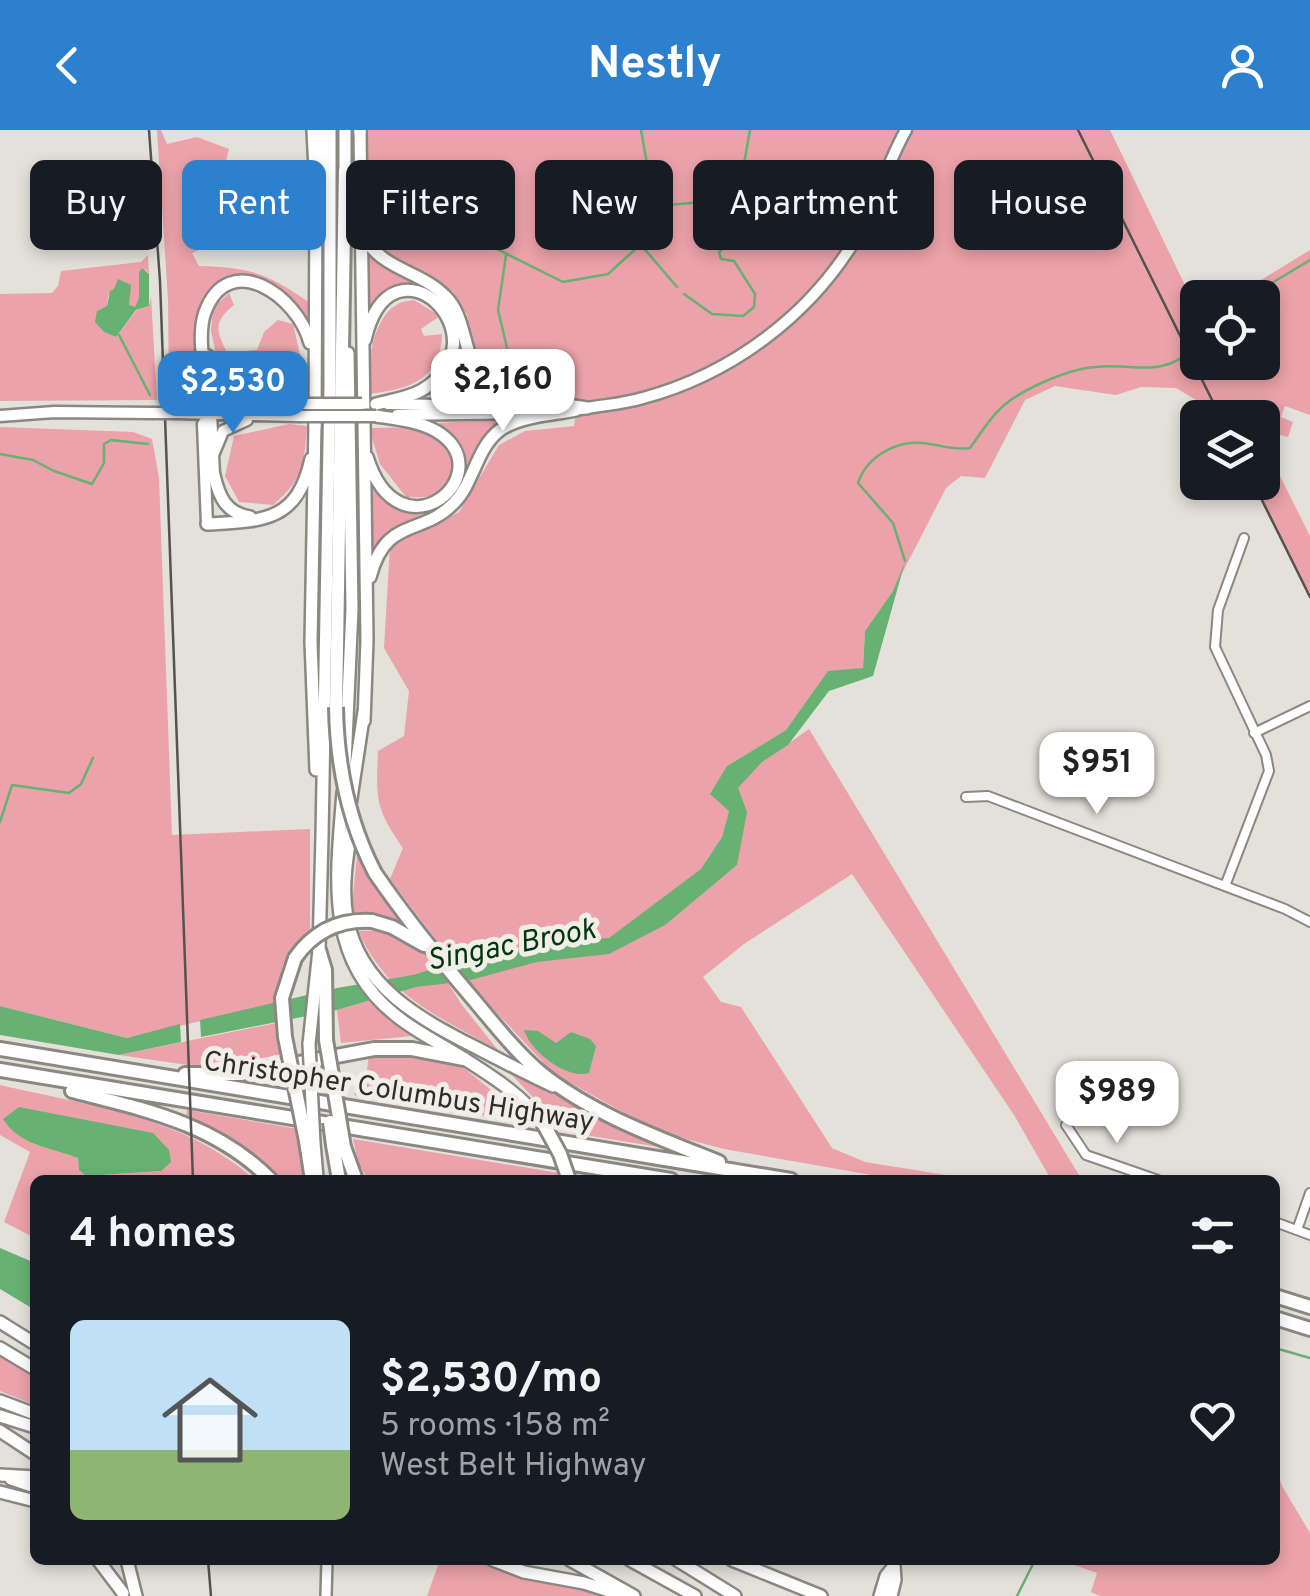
<!DOCTYPE html>
<html lang="en">
<head>
<meta charset="utf-8">
<style>
  body { margin:0; font-family:Overpass,sans-serif; background:#20242c; color:#f1f3f6; height:100vh; display:flex; flex-direction:column; font-size:38px; white-space:nowrap }
  * { box-sizing:border-box; margin:0 }
  p { font-size:32px; color:#9ea1a6 }
  .icon { flex:none; width:55px; height:55px; fill:none; stroke:currentColor; stroke-width:2; stroke-linecap:round; stroke-linejoin:round }
  .map { position:relative; flex:1; overflow:hidden }
  .sheet { position:absolute; left:30px; top:1045px; width:1250px; height:390px; display:flex; flex-direction:column; background:#171b24; border-radius:15px; box-shadow:0 5px 15px #0003 }
  .sheet>* { flex:none }
  .guide { position:absolute; left:30px; top:30px; width:1250px; height:90px; display:flex; gap:20px }
  .buttons { position:absolute; left:1180px; top:150px; display:grid; gap:20px }
  .buttons a { display:grid; place-items:center; width:100px; height:100px; border-radius:15px; background:#171b24; box-shadow:0 5px 15px #0003; font-size:50px }
  .price { position:absolute; translate:-50% -85px; padding:0 22px; border-radius:20px; background:#fff; color:#222; font-size:32px; line-height:65px; filter:drop-shadow(0 2px 5px #0008) }
  .price::after { content:''; position:absolute; left:50%; top:60px; width:30px; height:22px; margin-left:-15px; background:inherit; clip-path:polygon(0 0,100% 0,50% 100%) }
  .price.selected { background:#2c80ce; color:#fff }
  ul { padding:0; list-style:none }
  li { display:flex; align-items:center; gap:30px; height:250px; padding:0 40px }
  li span { display:grid; place-items:center; flex:none; width:280px; height:200px; border-radius:15px; color:#555 }
  li>.icon { margin-inline-start:auto }
  span .icon { width:120px; height:120px; fill:#fffc; stroke-width:1 }
  li b { font-size:42px }
  h2 { display:flex; justify-content:space-between; align-items:center; height:120px; padding:0 40px; font-size:42px }
  .pill { padding:0 35px; border-radius:15px; background:#171b24; box-shadow:0 5px 15px #0003; font-size:35px; line-height:90px }
  .pill.selected { background:#2c80ce; color:#fff }
  header { display:flex; justify-content:space-between; align-items:center; height:130px; padding:0 40px; background:#2c80ce; color:#fff; font-size:45px; font-weight:700 }
  .map>svg:first-child { display:block }
  .green { fill:#eca2aa; fill-rule:evenodd }
  .water { fill:#67b173 }
  .lines { fill:none; stroke-linecap:round; stroke-linejoin:round }
  .stream { stroke:#67b173; stroke-width:2.5 }
  .minor-casing { stroke:#8b8882; stroke-width:12 }
  .tertiary-casing { stroke:#8b8882; stroke-width:14 }
  .secondary-casing { stroke:#8b8882; stroke-width:15 }
  .primary-casing { stroke:#8b8882; stroke-width:16 }
  .trunk-casing { stroke:#8b8882; stroke-width:16 }
  .motorway-casing { stroke:#8b8882; stroke-width:18 }
  .minor { stroke:#fff; stroke-width:8 }
  .tertiary { stroke:#fff; stroke-width:9 }
  .secondary { stroke:#fff; stroke-width:10 }
  .primary { stroke:#fff; stroke-width:11 }
  .trunk { stroke:#fff; stroke-width:11 }
  .motorway { stroke:#fff; stroke-width:12 }
  .rail { stroke:#54534f; stroke-width:2.5 }
  .secondary-bridge-casing { stroke:#8b8882; stroke-width:15; stroke-linecap:butt }
  .trunk-bridge-casing { stroke:#8b8882; stroke-width:16; stroke-linecap:butt }
  .motorway-bridge-casing { stroke:#8b8882; stroke-width:18; stroke-linecap:butt }
  .secondary-bridge { stroke:#fff; stroke-width:10 }
  .trunk-bridge { stroke:#fff; stroke-width:11 }
  .motorway-bridge { stroke:#fff; stroke-width:12 }
  .labels { text-anchor:middle; stroke-width:10; stroke-linejoin:round; paint-order:stroke }
  .street-label { font-size:28px; fill:#2e2d2a; stroke:#f1ede7 }
  .water-label { font-size:30px; font-style:italic; fill:#003910; stroke:#f1ede7 }
</style>
</head>
<body>
<header><svg class="icon" aria-label="back" viewBox="0 0 24 24"><path d="M15 5l-7 7 7 7"/></svg>Nestly<svg class="icon" aria-label="person" viewBox="0 0 24 24"><circle cx="12" cy="8" r="4"/><path d="M4 21q1-7 8-7t8 7"/></svg></header>
<div class="map">
<svg width="1310" height="1466" viewBox="0 0 1310 1466">
  <rect width="100%" height="100%" fill="#e4e0da"/>
  <path class="green" d="M157 0H161L167 14 197 7 229 19 221 50 213 114 192 123 199 136C250 137 269 144 310 173V191C288 161 255 132 218 157 206 165 196 182 195 197 193 220 201 246 203 269H169L168 169Z
    M366 0H1110L1197 180 1198 232H1262V168L1233 167 1310 120V285L1285 276 1281 287 1293 292 1288 307 1265 301 1263 306 1262 288 1212 287 1196 270 1176 258 1141 257 1116 265 1055 256 1025 270 985 348 961 346 946 358 893 461 865 501 863 538 828 542 786 600 727 636 729 681 722 707 668 791 737 735V658L762 632 809 599 1082 1050H1035L1049 1046 1014 985 852 744 744 814 703 847 721 872 741 877 832 1018 865 1032 977 1050H900L724 1019 659 1002 554 944 467 851 390 749 403 718C375 678 376 669 378 621L404 606 409 561 384 518 390 416 459 382 499 315 525 301 574 296 578 269 520 260 487 248 473 224 467 185 453 162 385 126 372 111Z
    M365 115 423 155 386 161 367 183Z
    M148 125 149 144 146 140 139 142V169L135 177 129 176V162L114 160 108 166 107 177 97 181 104 202 116 207 137 180 149 176 151 167 157 270 0 271V164L52 163 58 156 61 141 141 132Z
    M229 163 234 175C213 192 216 200 227 223L257 220 264 202 278 190 293 194 307 255 277 263 284 266C245 266 233 260 212 227L216 224 211 201 213 178Z
    M414 170 440 186 421 199 424 206 442 204C441 250 409 259 369 264 366 238 372 187 398 174 403 171 409 171 414 170Z
    M458 195 470 244 486 264 417 266 453 229Z
    M503 290 488 304 463 352 459 317 439 293Z
    M289 294 307 296C304 334 304 349 273 375L239 372 225 346 234 306Z
    M0 297 133 302 152 309 159 348 172 705 310 699V801L283 834 275 874 127 908 0 876Z
    M369 298C414 298 429 291 455 332 446 363 438 369 406 367L380 334Z
    M1263 312 1310 406V468L1252 353 1262 352Z
    M369 344 402 378 427 382 395 398 373 420Z
    M358 716 377 756 399 791 374 783 351 784Z
    M390 800 430 825 462 875 498 920C438 886 389 868 358 801Z
    M372 870 412 906 341 913 337 880Z
    M276 893 283 924 208 938 119 925Z
    M369 924 454 930 532 993 354 965 367 940Z
    M506 939 575 970 665 1018 566 1002Z
    M0 955C90 976 184 986 255 1050H35V1108L4 1092 30 1022 0 1005ZM31 1013 161 1041 86 1046 79 1040 78 1028Z
    M187 980 298 999 304 1050H277C251 1022 221 1003 186 988Z
    M353 1009 559 1043 561 1050H368L358 1032Z
    M0 1223 35 1243V1275L0 1261Z
    M1275 1336 1282 1356 1310 1403V1466H1100L1091 1462 1097 1443 1060 1430H1275Z
    M440 1430H477L526 1449 575 1456 603 1466H427Z"/>
  <path class="water" d="M142 138 149 144V176L136 180 116 207 104 202 95 192 97 181 107 176 110 161 114 159 118 149 131 155 129 175 135 177 139 168V142Z
    M905 432 873 546 829 561 788 615 762 632 738 658 747 682 737 735 665 795 609 824 537 832 467 851 416 857 337 880 201 907 200 890 337 858 413 845 452 833 568 811 609 808 701 739 722 707 729 681 710 664 727 636 786 600 828 541 863 538 865 501 893 461Z
    M0 876 127 908 180 894 181 912 119 925 0 905Z
    M524 900 538 901 556 913 571 902 590 909 596 916 589 943C567 950 530 921 524 900Z
    M19 977 153 1003 169 1020 171 1032 161 1041 86 1046 79 1040 78 1028C51 1018 19 1015 3 989Z
    M0 1118 35 1133V1180L0 1159Z"/>
  <g class="lines">
    <path class="stream" d="M765 57 777 60 784 72 793 69 815 40 840 37
      M738 67 750 0
      M700 75 719 101
      M656 76 738 69 751 58
      M410 87 485 113 563 152 608 144 641 114 656 84 641 0
      M642 116 677 157
      M506 125 498 180 508 222
      M684 164 712 184 743 186 754 177 755 164 734 131 721 129 719 122 727 115 725 108
      M1247 168 1310 130
      M119 205 150 265
      M0 324 33 330 54 341 92 354 104 333V314L111 310 148 314
      M905 431 893 393 858 353C866 328 895 310 922 313 939 314 952 321 970 318 979 306 987 292 998 281 1016 261 1068 239 1095 237 1138 232 1157 251 1198 216
      M0 692 12 655 69 663 81 654 93 628
      M1275 1218 1310 1228
      M1017 1466 1035 1430"/>
    <defs>
      <path id="minor" d="M1254 603 1310 576
        M966 667 988 666 1285 779 1310 792
        M1225 756 1269 641 1266 625 1215 517 1218 480 1244 408
        M1066 995 1086 1025 1158 1050
        M1275 1092 1310 1105
        M1297 1100 1310 1063"/>
      <path id="tertiary" d="M326 1466 327 1430"/>
      <path id="secondary" d="M388 274 531 277
        M582 279C602 275 623 274 643 268 732 244 811 185 858 105 877 71 887 33 906 0
        M177 283 299 286
        M211 283 220 277 299 274
        M211 283 214 345
        M397 285 535 283
        M0 286 54 282 152 283
        M213 325 223 301 247 290
        M207 394 203 294 211 283"/>
      <path id="primary" d="M313 0 316 60 315 296
        M360 0 367 510 364 591
        M362 102C379 141 420 139 446 167 459 180 462 199 467 216 470 226 472 237 478 245 496 271 558 273 587 278
        M365 210C391 95 509 208 422 260 408 268 391 270 376 274
        M208 226C223 261 245 270 281 275
        M211 283C208 253 195 210 205 182 229 118 298 166 310 213
        M367 327C400 433 505 342 436 301 418 291 396 289 376 286
        M214 345C219 367 226 383 250 387
        M207 394C263 391 297 392 311 329
        M370 447C386 386 421 407 454 373 474 353 476 318 500 300 520 286 552 285 576 280
        M353 688C348 721 341 755 347 788 360 857 420 889 477 918 502 931 527 944 553 956
        M11 1349 35 1357
        M127 1430 136 1466"/>
      <path id="trunk" d="M320 0 323 71
        M345 0V49
        M360 0V2
        M315 294 311 512 316 640
        M345 634 352 479 348 223
        M343 662C337 743 323 827 394 884 414 901 438 912 460 926 491 946 520 963 543 993
        M350 675 364 582
        M309 914 319 820 322 707 330 257V0
        M314 1013 317 1048
        M0 1192 32 1212
        M0 1218 35 1239
        M0 1271 35 1284
        M0 1286 35 1297
        M0 1301 35 1324
        M0 1345 35 1347
        M0 1362 35 1371
        M98 1430 123 1463
        M493 1430 524 1442 584 1453 625 1466
        M570 1430 634 1466
        M630 1430 695 1466
        M677 1430 735 1466
        M732 1430 821 1466
        M880 1466 886 1446 894 1436
        M891 1466 895 1450 894 1436"/>
      <path id="motorway" d="M336 577 345 41
        M375 743C406 788 439 829 474 870 495 895 516 922 541 943 592 984 659 1008 719 1032
        M372 791 392 797 424 815
        M319 820 325 840 326 910
        M285 907 282 868 295 828
        M0 919 791 1050
        M0 940 671 1050
        M185 944H240L374 919H412L464 929
        M72 961C146 980 216 994 271 1050
        M306 1011 312 1050
        M333 1015 339 1050
        M344 1017 356 1050
        M1275 1166 1310 1177
        M1275 1188 1310 1199"/>
    </defs>
    <use href="#minor" class="minor-casing"/>
    <use href="#tertiary" class="tertiary-casing"/>
    <use href="#secondary" class="secondary-casing"/>
    <use href="#primary" class="primary-casing"/>
    <use href="#trunk" class="trunk-casing"/>
    <use href="#motorway" class="motorway-casing"/>
    <use href="#minor" class="minor"/>
    <use href="#tertiary" class="tertiary"/>
    <use href="#secondary" class="secondary"/>
    <use href="#primary" class="primary"/>
    <use href="#trunk" class="trunk"/>
    <use href="#motorway" class="motorway"/>
    <path class="rail" d="M149 0 160 151 193 1050
      M1078 0 1221 288
      M1253 352 1310 467
      M208 1430 211 1466"/>
    <defs>
      <path id="secondary-bridge" d="M299 274H362
        M152 283H177
        M299 286H376"/>
      <path id="trunk-bridge" d="M309 914 314 1013"/>
      <path id="motorway-bridge" d="M336 577C337 636 348 691 375 743
        M295 828C314 801 339 789 372 791
        M285 907 306 1011
        M326 910 344 1017
        M330 992 333 1015
        M543 993 560 1024 569 1050"/>
    </defs>
    <use href="#secondary-bridge" class="secondary-bridge-casing"/>
    <use href="#trunk-bridge" class="trunk-bridge-casing"/>
    <use href="#motorway-bridge" class="motorway-bridge-casing"/>
    <use href="#secondary-bridge" class="secondary-bridge"/>
    <use href="#trunk-bridge" class="trunk-bridge"/>
    <use href="#motorway-bridge" class="motorway-bridge"/>
  </g>
  <g class="labels">
    <g class="street-label">
      <text transform="translate(399 960) rotate(9)" y="10">Christopher Columbus Highway</text>
    </g>
    <g class="water-label">
      <text transform="translate(511 814) rotate(-11)" y="10">Singac Brook</text>
    </g>
  </g>
</svg>
<div class="buttons">
<a><svg class="icon" aria-label="locate" viewBox="0 0 24 24"><circle cx="12" cy="12" r="6"/><path d="M12 2v4M12 18v4M2 12h4M18 12h4"/></svg></a>
<a><svg class="icon" aria-label="layers" viewBox="0 0 24 24"><path d="M12 4l9 5-9 5-9-5zM3 14l9 5 9-5"/></svg></a>
</div>
<b class="price" style="left:503px;top:304px">$2,160</b>
<b class="price selected" style="left:233px;top:306px">$2,530</b>
<b class="price" style="left:1097px;top:687px">$951</b>
<b class="price" style="left:1117px;top:1016px">$989</b>
<div class="guide">
<a class="pill">Buy</a>
<a class="pill selected">Rent</a>
<a class="pill">Filters</a>
<a class="pill">New</a>
<a class="pill">Apartment</a>
<a class="pill">House</a>
</div>
<section class="sheet">
<h2>4 homes<svg class="icon" aria-label="filters" viewBox="0 0 24 24"><path d="M4 7h16M4 17h16"/><circle cx="9" cy="7" r="2"/><circle cx="15" cy="17" r="2"/></svg></h2>
<ul>
<li><span style="background:linear-gradient(#bfe0f5 65%,#8fb573 0)"><svg class="icon" aria-label="home" viewBox="0 0 24 24"><path d="M3 11l9-7 9 7M6 9v11h12V9"/></svg></span><div><b>$2,530/mo</b><p>5 rooms · 158 m²</p><p>West Belt Highway</p></div><svg class="icon" aria-label="heart" viewBox="0 0 24 24"><path d="M12 20l-8-8c-3-5 5-10 8-4 3-6 11-1 8 4z"/></svg></li>
</ul>
</section>
</div>
</body>
</html>
